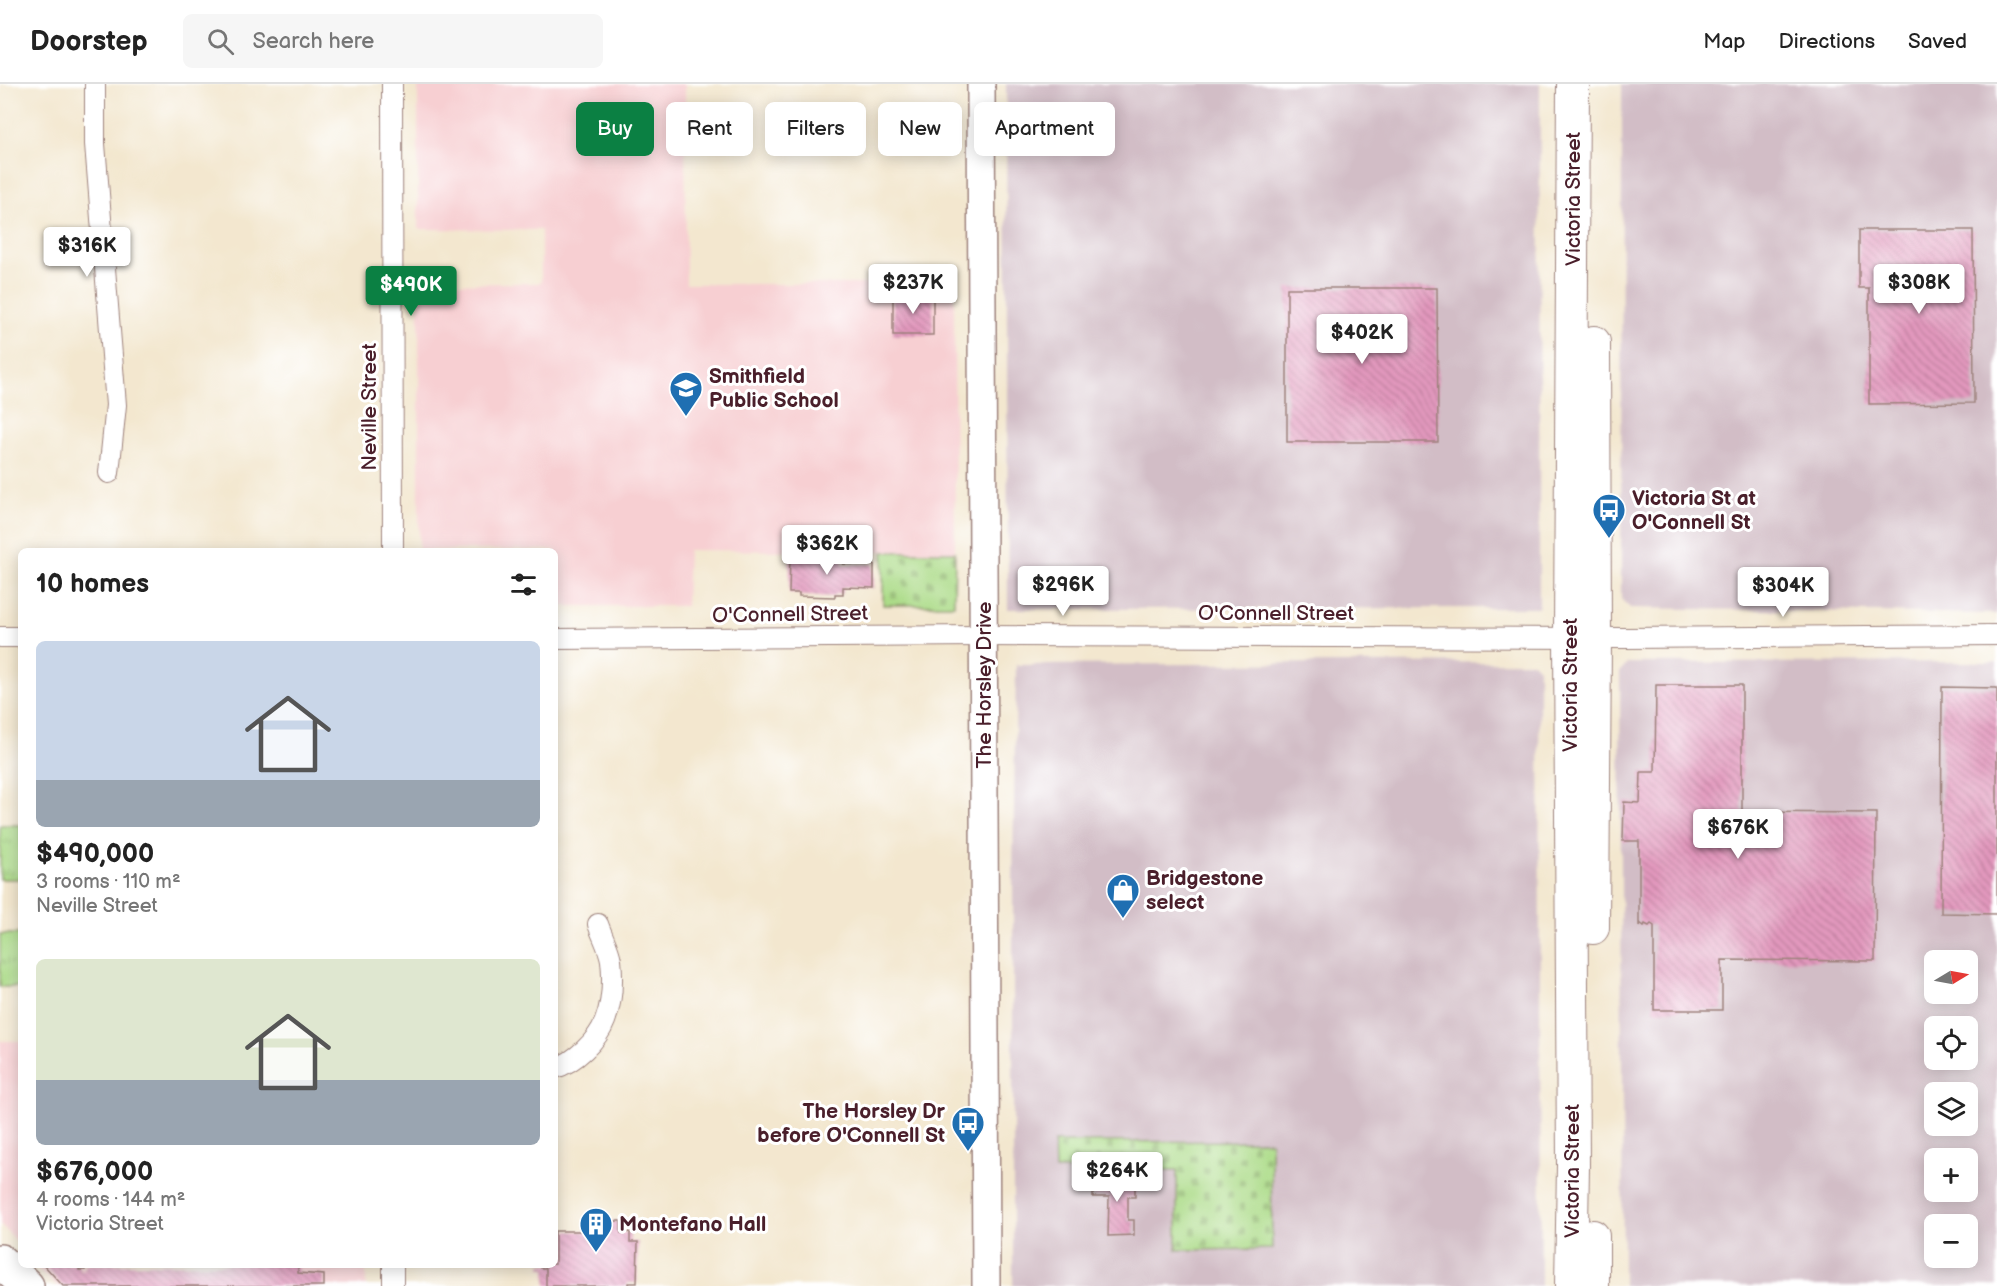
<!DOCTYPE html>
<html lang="en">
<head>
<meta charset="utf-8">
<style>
  body { margin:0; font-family:"Balsamiq Sans",sans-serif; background:#f6f6f6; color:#222; height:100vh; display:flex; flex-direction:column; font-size:22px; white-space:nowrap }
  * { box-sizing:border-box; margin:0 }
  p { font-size:20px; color:#767676 }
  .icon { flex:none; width:33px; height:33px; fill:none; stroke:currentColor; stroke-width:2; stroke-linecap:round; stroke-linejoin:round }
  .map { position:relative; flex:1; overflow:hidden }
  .drawer { position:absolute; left:18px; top:464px; width:540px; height:720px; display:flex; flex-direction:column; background:#fff; border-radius:9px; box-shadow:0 3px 15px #0003 }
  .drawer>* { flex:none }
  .hud { position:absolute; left:576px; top:18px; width:570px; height:54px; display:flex; gap:12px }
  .needle { width:39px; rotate:80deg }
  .controls { position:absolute; left:1924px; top:866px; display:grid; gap:12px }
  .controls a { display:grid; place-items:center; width:54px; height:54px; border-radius:9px; background:#fff; box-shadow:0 3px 15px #0003; font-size:30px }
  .price { position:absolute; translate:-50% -51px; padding:0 14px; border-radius:6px; background:#fff; color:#222; font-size:20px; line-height:39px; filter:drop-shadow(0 2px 3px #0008) }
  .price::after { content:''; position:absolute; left:50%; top:36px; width:18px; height:14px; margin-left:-9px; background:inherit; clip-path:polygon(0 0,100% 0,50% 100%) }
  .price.on { background:#0b8043; color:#fff }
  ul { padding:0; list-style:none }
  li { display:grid; align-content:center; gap:12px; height:318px; padding:0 18px }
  li span { display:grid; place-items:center; height:186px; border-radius:9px; color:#555 }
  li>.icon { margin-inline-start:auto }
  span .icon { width:108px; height:108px; fill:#fffc; stroke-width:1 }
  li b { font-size:26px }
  h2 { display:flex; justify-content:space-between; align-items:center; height:72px; padding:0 18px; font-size:26px }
  .chip { padding:0 21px; border-radius:9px; background:#fff; box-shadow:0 3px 15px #0003; font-size:21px; line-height:54px }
  .chip.on { background:#0b8043; color:#fff }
  header { display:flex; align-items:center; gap:36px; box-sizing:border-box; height:84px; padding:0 30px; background:#fff; border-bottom:2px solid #e0e0e0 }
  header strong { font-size:28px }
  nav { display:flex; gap:33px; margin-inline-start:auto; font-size:21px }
  .search { width:420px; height:54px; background:#f6f6f6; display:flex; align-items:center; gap:15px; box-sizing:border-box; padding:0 21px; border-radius:9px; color:#767676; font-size:22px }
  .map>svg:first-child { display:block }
  .built { fill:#f7cfd2 }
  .industrial { fill:#d2bdc6; fill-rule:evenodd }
  .grass { fill:url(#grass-tufts); stroke:#7b7d5a; stroke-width:1.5 }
  .cemetery { fill:url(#cemetery-stones); stroke:#7b7d5a; stroke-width:1.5 }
  .building { fill:url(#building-back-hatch) }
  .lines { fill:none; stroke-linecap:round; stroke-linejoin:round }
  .minor-casing { stroke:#9e837d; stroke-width:22 }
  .secondary-casing { stroke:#9e837d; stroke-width:30 }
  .primary-casing { stroke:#9e837d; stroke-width:34 }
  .trunk-casing { stroke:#9e837d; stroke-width:36 }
  .minor { stroke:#fff; stroke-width:20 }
  .secondary { stroke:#fff; stroke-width:27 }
  .primary { stroke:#fff; stroke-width:32 }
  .trunk { stroke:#fff; stroke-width:33 }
  .labels { text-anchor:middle; stroke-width:6; stroke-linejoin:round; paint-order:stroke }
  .street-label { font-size:21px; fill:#4a1f2b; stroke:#fff }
  .poi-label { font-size:21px; font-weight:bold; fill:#4a1f2b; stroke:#fff; text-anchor:start }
</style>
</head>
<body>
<header>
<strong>Doorstep</strong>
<div class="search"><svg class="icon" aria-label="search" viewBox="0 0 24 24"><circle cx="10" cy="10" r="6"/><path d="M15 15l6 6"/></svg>Search here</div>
<nav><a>Map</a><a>Directions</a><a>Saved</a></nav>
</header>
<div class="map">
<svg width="1997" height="1202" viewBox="0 0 1997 1202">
  <defs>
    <pattern id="grass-tufts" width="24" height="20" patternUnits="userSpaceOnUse" patternTransform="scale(1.5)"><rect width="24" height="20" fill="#acdb88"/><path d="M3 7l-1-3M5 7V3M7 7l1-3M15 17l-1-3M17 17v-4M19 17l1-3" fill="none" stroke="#96bc76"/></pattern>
    <pattern id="cemetery-stones" width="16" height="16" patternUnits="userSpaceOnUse" patternTransform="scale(1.5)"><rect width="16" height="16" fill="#acdb88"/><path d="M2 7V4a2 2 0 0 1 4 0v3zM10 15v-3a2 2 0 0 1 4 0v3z" fill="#96bc76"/></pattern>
    <pattern id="building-back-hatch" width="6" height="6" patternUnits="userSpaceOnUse" patternTransform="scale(1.5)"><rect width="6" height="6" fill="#e399be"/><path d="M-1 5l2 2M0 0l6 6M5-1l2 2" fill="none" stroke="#ba7c9b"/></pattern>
  </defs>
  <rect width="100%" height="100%" fill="#fff"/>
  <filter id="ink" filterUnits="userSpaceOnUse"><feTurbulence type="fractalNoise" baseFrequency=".0167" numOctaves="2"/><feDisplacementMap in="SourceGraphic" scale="12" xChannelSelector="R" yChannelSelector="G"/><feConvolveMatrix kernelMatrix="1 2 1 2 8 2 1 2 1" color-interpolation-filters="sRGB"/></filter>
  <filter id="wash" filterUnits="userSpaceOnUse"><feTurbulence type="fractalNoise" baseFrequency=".008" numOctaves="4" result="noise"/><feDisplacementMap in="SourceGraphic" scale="24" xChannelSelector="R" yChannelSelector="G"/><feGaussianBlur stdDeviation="1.35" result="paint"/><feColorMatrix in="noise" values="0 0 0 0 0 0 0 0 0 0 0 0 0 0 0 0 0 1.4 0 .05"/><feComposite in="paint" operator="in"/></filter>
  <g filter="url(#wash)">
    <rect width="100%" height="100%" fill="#f3e7cf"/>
    <path class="built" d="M418 0H685L686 200H954L955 468 688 466 686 522H555V466H419V200L541 199V146L418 145Z
      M0 957H21V1168L19 1159 0 1140Z
      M33 1181H366V1202H58Z"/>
    <path class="industrial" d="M1006 0H1540L1539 524 1008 525Z
      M1622 0H1997V530L1630 524 1621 515Z
      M1533 578 1539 584 1541 1202H1013V794L1016 581Z
      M1997 578V1202H1623L1620 587 1628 579ZM1935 876H1968V909H1935ZM1935 942H1968V975H1935ZM1935 1008H1968V1041H1935ZM1935 1074H1968V1107H1935ZM1935 1140H1968V1173H1935Z"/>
    <path class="grass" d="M0 741H21V795H0Z
      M0 850H21V903H0Z"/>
    <path class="cemetery" d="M883 468H955L954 521H883Z
      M1271 1057 1272 1165 1177 1166V1086H1055L1054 1058Z"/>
    <g id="blocks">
      <path class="building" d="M1859 146H1973L1974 319 1869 320V204H1859Z
        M1287 204H1437L1438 358H1287Z
        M893 211H933V251H893Z
        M790 473 843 474V480H874V504L843 503V510H835V513L799 512V509H789Z
        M1656 601H1742V728L1876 729 1875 877 1722 876V926H1654V842L1651 840 1649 842 1645 840 1644 842 1640 839 1639 843V757H1623L1624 718 1640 719 1641 688H1655Z
        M1942 603 1997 604V830L1941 829Z
        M1093 1094 1135 1095V1113H1128V1136H1134V1151L1108 1152 1109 1113H1093Z
        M587 1137H621V1149L630 1148V1158H638L637 1199H628V1202H546V1184H541V1180H555V1147H587Z
        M43 1180H79V1186H85V1180H298V1189L324 1191V1202H63Z"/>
    </g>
  </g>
  <g filter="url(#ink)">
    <use href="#blocks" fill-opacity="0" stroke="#9e837d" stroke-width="1.5"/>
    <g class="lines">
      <defs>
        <path id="minor" d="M95 0V60L116 321 109 389
          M392 0 393 466
          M0 553H21
          M555 555 984 552 1626 554 1997 551
          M555 984C574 979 598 956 605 937 612 919 613 895 611 876 609 864 602 852 598 840
          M393 1180V1202"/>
        <path id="secondary" d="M981 0 986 1202"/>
        <path id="primary" d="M1593 844 1595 554 1594 258
          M1593 1152V1202
          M1571 1202 1573 1082 1570 553 1573 0"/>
        <path id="trunk" d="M0 1177 27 1202"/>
      </defs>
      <use href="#minor" class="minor-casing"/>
      <use href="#secondary" class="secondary-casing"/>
      <use href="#primary" class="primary-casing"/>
      <use href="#trunk" class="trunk-casing"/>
      <use href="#minor" class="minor"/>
      <use href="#secondary" class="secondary"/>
      <use href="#primary" class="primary"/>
      <use href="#trunk" class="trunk"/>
    </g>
  </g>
  <defs>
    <symbol id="school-pin" viewBox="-11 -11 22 30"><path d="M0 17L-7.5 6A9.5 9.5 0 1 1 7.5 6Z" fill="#1f6fb2" stroke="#fff"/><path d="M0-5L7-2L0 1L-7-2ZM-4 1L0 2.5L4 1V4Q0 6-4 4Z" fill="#fff"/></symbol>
    <symbol id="bus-pin" viewBox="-11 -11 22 30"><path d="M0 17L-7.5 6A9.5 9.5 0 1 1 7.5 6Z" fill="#1f6fb2" stroke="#fff"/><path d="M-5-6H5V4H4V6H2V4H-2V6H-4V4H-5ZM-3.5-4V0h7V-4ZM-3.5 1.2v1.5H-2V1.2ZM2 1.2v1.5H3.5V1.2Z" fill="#fff"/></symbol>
    <symbol id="shop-pin" viewBox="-11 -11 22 30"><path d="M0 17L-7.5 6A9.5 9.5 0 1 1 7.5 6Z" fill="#1f6fb2" stroke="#fff"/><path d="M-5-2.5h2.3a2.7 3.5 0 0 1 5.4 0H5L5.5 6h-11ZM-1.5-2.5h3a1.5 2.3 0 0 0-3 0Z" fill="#fff"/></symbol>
    <symbol id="building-pin" viewBox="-11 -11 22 30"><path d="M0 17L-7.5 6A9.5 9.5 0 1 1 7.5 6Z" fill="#1f6fb2" stroke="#fff"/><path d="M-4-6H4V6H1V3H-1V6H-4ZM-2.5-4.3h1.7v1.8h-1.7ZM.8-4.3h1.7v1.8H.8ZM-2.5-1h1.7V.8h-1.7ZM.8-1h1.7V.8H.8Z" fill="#fff"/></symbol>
  </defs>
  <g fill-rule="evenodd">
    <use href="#school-pin" x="667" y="285" width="38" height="52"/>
    <use href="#bus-pin" x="1590" y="407" width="38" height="52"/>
    <use href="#shop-pin" x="1104" y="787" width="38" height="52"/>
    <use href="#bus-pin" x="949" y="1020" width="38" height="52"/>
    <use href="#building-pin" x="577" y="1121" width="38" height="52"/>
  </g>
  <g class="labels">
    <g class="street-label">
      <text transform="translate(1573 115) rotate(-90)" y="7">Victoria Street</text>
      <text transform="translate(369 323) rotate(-90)" y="7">Neville Street</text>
      <text x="1276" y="536">O'Connell Street</text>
      <text transform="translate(790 530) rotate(-1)" y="7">O'Connell Street</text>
      <text transform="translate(984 601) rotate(-90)" y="7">The Horsley Drive</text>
      <text transform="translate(1570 601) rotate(-90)" y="7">Victoria Street</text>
      <text transform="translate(1572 1087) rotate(-90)" y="7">Victoria Street</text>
    </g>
    <g class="poi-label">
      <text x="709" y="299">Smithfield<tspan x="709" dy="24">Public School</tspan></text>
      <text x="1632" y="421">Victoria St at<tspan x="1632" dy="24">O'Connell St</tspan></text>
      <text x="1146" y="801">Bridgestone<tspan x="1146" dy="24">select</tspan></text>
      <text x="945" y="1034" text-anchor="end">The Horsley Dr<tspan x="945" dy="24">before O'Connell St</tspan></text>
      <text x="619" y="1147">Montefano Hall</text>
    </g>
  </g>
</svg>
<div class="controls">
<a><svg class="needle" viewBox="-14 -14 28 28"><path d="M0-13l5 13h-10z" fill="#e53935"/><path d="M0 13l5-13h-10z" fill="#767676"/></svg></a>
<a><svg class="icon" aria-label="locate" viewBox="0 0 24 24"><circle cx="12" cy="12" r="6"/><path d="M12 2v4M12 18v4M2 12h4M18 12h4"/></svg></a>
<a><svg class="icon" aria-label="layers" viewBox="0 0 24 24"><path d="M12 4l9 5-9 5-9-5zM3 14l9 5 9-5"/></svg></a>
<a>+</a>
<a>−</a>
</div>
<b class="price" style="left:87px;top:194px">$316K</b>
<b class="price" style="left:913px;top:231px">$237K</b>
<b class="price" style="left:1919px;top:231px">$308K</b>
<b class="price on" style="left:411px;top:233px">$490K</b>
<b class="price" style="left:1362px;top:281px">$402K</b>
<b class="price" style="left:827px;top:492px">$362K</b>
<b class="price" style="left:1063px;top:533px">$296K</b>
<b class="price" style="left:1783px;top:534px">$304K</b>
<b class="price" style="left:1738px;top:776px">$676K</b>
<b class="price" style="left:1117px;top:1119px">$264K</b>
<div class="hud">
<a class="chip on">Buy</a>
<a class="chip">Rent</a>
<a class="chip">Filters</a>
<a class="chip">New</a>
<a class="chip">Apartment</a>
</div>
<section class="drawer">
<h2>10 homes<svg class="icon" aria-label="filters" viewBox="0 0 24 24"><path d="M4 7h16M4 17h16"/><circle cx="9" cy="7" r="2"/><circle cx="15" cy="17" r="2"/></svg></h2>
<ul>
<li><span style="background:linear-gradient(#c9d6e8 75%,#9aa5b1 0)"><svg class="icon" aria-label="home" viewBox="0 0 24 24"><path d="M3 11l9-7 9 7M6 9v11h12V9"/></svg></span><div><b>$490,000</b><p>3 rooms · 110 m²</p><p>Neville Street</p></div></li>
<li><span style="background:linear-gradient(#dfe7d0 65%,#9aa5b1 0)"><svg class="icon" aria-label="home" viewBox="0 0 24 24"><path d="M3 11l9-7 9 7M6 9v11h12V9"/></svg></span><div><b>$676,000</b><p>4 rooms · 144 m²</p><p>Victoria Street</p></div></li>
</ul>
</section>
</div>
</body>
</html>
